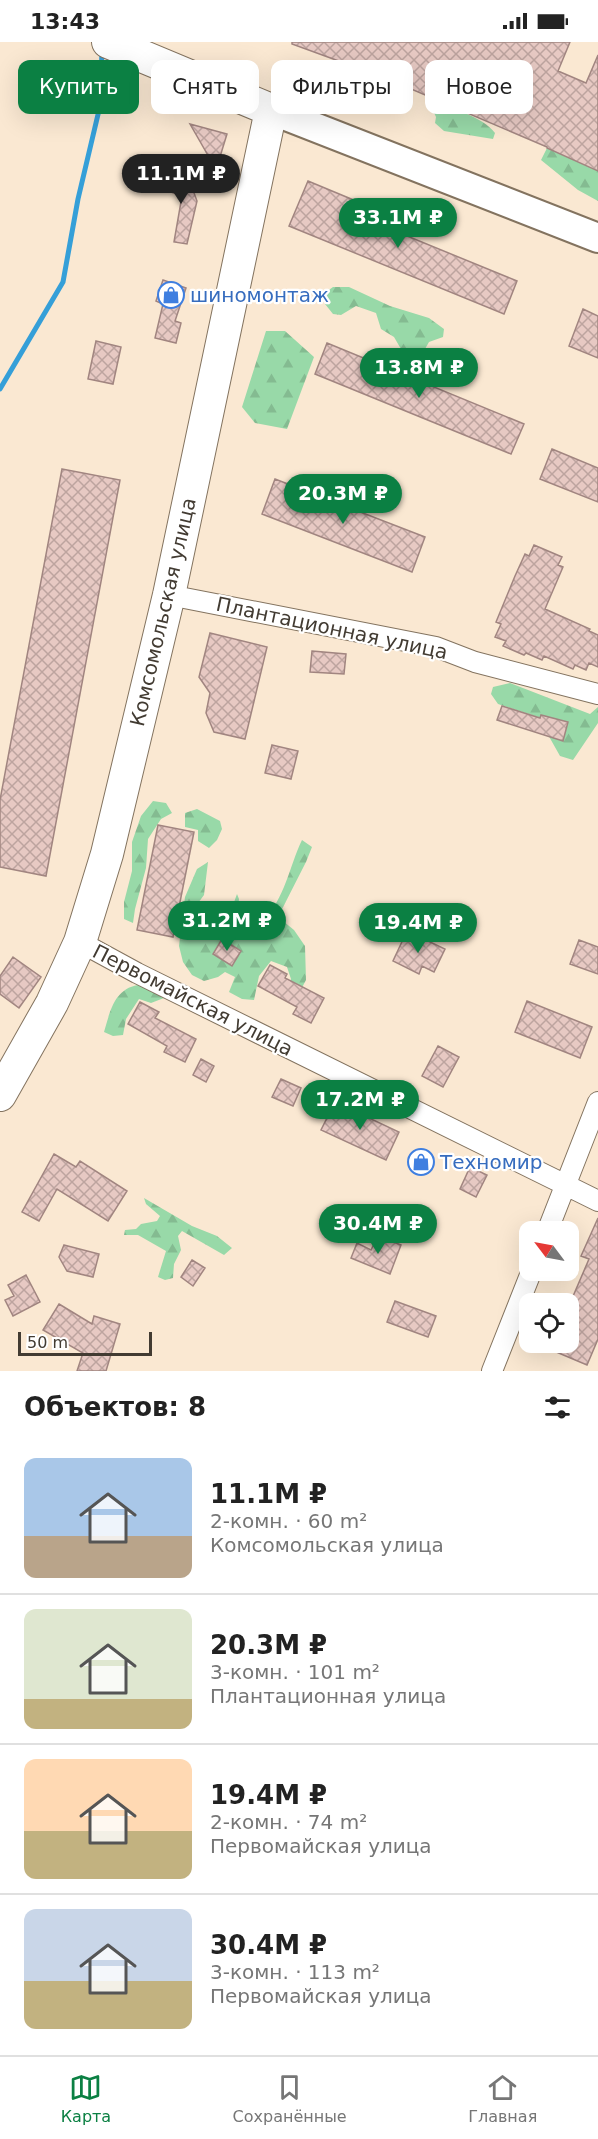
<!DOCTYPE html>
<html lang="ru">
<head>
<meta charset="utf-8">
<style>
  body { margin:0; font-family:"DejaVu Sans",sans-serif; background:#f2f2f2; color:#222; height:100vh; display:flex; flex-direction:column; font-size:22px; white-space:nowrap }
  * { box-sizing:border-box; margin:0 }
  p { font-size:20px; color:#767676 }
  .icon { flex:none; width:33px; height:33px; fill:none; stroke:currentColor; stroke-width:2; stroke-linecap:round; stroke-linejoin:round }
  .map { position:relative; height:1329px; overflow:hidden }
  .panel { display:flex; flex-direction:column; background:#fff; flex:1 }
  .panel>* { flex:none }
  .guide { position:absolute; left:18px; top:18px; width:562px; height:54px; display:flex; gap:12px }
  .needle { width:39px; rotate:302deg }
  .controls { position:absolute; left:519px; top:1179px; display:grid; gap:12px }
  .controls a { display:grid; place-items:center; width:60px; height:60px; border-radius:12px; background:#fff; box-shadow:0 6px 24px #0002; font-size:30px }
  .scale { position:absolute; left:18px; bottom:15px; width:134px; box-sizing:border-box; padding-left:6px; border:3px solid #423b32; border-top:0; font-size:16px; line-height:21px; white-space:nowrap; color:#423b32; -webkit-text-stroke:4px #fff; paint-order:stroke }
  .price { position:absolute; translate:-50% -51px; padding:0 14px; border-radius:21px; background:#0b8043; color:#fff; font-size:20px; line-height:39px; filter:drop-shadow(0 2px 3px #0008) }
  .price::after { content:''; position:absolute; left:50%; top:36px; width:18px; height:14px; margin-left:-9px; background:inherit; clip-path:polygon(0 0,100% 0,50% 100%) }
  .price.active { background:#222; color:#fff }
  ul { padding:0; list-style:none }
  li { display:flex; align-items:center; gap:18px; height:150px; padding:0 24px }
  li+li { border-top:2px solid #e0e0e0 }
  li span { display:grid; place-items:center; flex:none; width:168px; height:120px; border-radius:12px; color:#555 }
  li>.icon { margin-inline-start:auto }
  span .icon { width:72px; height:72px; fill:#fffc; stroke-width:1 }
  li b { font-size:26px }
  h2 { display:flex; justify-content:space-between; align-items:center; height:72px; padding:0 24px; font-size:26px }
  .pill { padding:0 21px; border-radius:12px; background:#fff; box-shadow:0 6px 24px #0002; font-size:21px; line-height:54px }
  .pill.active { background:#0b8043; color:#fff }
  .status { display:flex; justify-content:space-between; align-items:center; height:42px; padding:0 30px; background:#fff; direction:ltr }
  .status svg { height:16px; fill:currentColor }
  .tabs { display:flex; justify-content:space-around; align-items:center; height:84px; border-top:2px solid #e0e0e0; background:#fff; font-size:16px; color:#767676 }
  .tabs a { display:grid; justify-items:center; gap:3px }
  .tabs .active { color:#0b8043 }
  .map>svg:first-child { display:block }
  .forest { fill:url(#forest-firs) }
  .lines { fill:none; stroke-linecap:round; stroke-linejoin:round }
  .stream { stroke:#359fd8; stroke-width:5 }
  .building { fill:url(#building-cross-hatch); stroke:#a18580; stroke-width:1.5 }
  .street-casing { stroke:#83735f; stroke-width:22 }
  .secondary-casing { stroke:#83735f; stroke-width:32 }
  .primary-casing { stroke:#83735f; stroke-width:34 }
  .street { stroke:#fff; stroke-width:20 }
  .secondary { stroke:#fff; stroke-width:28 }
  .primary { stroke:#fff; stroke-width:32 }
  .labels { text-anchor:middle; stroke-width:4.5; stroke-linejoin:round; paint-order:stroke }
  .shop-label { font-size:20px; fill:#366cbe; stroke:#fff; text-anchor:start }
  .street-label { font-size:20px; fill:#423b32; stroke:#fff }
</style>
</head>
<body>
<div class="status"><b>13:43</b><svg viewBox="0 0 49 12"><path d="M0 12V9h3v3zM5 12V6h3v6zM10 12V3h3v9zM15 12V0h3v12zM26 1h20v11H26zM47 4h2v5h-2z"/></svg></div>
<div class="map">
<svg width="598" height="1329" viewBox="0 0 598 1329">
  <defs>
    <pattern id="forest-firs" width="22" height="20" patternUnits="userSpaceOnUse" patternTransform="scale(1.5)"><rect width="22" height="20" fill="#98d9a8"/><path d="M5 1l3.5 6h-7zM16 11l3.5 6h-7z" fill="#84bb91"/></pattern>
    <pattern id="building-cross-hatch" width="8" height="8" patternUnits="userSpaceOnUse" patternTransform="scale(1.5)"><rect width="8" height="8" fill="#e7c9c3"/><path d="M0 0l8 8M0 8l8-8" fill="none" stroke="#bda49f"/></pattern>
  </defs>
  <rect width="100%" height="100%" fill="#fae8d2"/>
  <path class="forest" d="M360 24C375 35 385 49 384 69L352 62 347 55 360 39 354 32Z
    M431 59C450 65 483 75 495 91L493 97 444 89 435 81 436 75 431 64Z
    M547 106 598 129V159L578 148 541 118Z
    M333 245H349L390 264 429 276 444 287 443 295 429 300 421 314H405L394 295 381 287 376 271 356 264 341 273 333 272 325 262 326 250Z
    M266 289H285L314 315 287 387 255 381 242 365Z
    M510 641 590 672 598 665V681L573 718 560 714 538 675 498 662 491 652 493 645Z
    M153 759 166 761 172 771 161 777 148 797 146 826 135 867 133 881 124 877V860L132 829V800L141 774Z
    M197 767 220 779 222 787 217 798 209 806 198 799V788L185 785V771Z
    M302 798 312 805 306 820 278 875 294 888 305 904 306 938 296 957 284 954 291 937 287 925 271 919 259 934 254 958 242 957 229 950 235 935 225 930 218 935 204 939 192 933 183 920 179 904 185 855 197 827 208 820 204 853 190 872 193 883 208 887 225 885 237 852 239 857 238 867 245 877 263 878C285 857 289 825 302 798Z
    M138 943 159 948 164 956 151 961 139 957 126 977 123 993 113 994 104 990C110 970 114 947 138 943Z
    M144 1156 192 1184 217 1194 232 1206 224 1213 182 1189 178 1194 181 1208 174 1222 173 1236 165 1238 158 1235 166 1209 138 1193H124L125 1188 136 1187 141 1182 157 1179 160 1174 146 1162Z"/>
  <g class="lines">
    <path class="stream" d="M0 347 63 240 78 157 100 64 102 8"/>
  </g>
  <path class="building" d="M292 0H570L558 29 586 41 598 13V129L547 106V105L348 20 347 22 292 2Z
    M190 82 227 92 219 118 209 115Z
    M186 129 197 159 187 202 174 200 182 154 152 143 154 134 184 141Z
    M308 139 356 159 351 171 517 239 504 272 289 184Z
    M163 238 186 246 175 279 181 281 176 301 155 296 163 262 156 259Z
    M583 267 598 274V316L569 304Z
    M96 299 121 305 113 342 88 337Z
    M327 301 524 382 511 412 315 332Z
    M552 407 598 426V460L540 437Z
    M62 427 120 438 46 834 0 825V758Z
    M275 437 425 495 412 530 262 472Z
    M534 503 562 515 558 523 563 525 545 567 590 587 589 589 598 593V625L589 621 586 628 575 623 573 627 544 614 542 618 526 611 524 613 503 604 506 599 495 595 501 582 496 580 515 534 525 512 529 514Z
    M210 591 267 605 245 697 214 690 206 671 210 651 199 635Z
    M312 609 346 612 344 632 310 630Z
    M502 664 540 676 541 673 568 680 563 699 497 678Z
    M272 703 298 709 291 737 265 731Z
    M158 783 194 790 173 895 137 888Z
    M407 889 445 907 434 930 422 924 419 932 393 919Z
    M222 897 241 909 232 924 213 912Z
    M579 898 598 905V932L570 922Z
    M13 915 41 935 19 966 0 952V934Z
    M270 923 287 932 285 936 324 956 311 981 293 972 297 965 258 944Z
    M527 959 592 985 580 1016 515 990Z
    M140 960 159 970 155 976 196 997 185 1020 164 1010 167 1004 128 982Z
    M438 1004 459 1015 443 1045 422 1034Z
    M201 1017 214 1024 206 1040 193 1033Z
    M281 1037 301 1046 293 1064 272 1055Z
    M335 1060 399 1090 386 1118 321 1088Z
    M420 1110 433 1117 426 1131 413 1125Z
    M54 1112 76 1125 80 1119 127 1149 108 1179 57 1147 39 1179 22 1170Z
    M470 1125 487 1133 476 1155 460 1147Z
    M598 1176V1297L587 1323 535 1301 568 1300V1266L589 1217 581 1214Z
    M378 1194 401 1203 390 1232 351 1216 357 1201 371 1208Z
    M64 1203 99 1212 93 1235 67 1229 59 1215Z
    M192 1218 205 1226 193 1244 181 1235Z
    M26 1233 40 1260 13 1274 5 1258 14 1254 8 1243Z
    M395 1259 436 1274 428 1295 387 1280Z
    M59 1262 92 1282 94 1274 120 1282 106 1329H77L83 1311 43 1288Z"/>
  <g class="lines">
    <defs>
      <path id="street" d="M169 553 436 605 475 620 598 652
        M80 900 137 931 598 1159
        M547 1190 598 1060
        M492 1329 532 1228"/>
      <path id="secondary" d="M271 68 598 196"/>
      <path id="primary" d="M108 0 271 68
        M0 1053 52 961 80 900 107 812 169 553 271 68"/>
    </defs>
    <use href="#street" class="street-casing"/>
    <use href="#secondary" class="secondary-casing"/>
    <use href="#primary" class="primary-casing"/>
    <use href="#street" class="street"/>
    <use href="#secondary" class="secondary"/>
    <use href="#primary" class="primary"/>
  </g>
  <defs>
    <symbol id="shop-ring" viewBox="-11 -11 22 22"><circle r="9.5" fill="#fff" stroke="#3f7fe0" stroke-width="1.5"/><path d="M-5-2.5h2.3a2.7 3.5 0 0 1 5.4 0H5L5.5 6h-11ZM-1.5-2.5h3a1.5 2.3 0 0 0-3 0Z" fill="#3f7fe0"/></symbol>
  </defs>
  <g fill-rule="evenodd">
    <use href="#shop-ring" x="156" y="238" width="30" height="30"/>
    <use href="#shop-ring" x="406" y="1105" width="30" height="30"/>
  </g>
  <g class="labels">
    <g class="shop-label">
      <text x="190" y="260">шиномонтаж</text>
      <text x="440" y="1127">Техномир</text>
    </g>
    <g class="street-label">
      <text transform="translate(163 570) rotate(-77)" y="7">Комсомольская улица</text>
      <text transform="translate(332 586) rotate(12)" y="7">Плантационная улица</text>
      <text transform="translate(193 958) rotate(27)" y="7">Первомайская улица</text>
    </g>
  </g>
</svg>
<div class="controls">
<a><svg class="needle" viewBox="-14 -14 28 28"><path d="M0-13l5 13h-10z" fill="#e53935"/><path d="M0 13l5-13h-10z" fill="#767676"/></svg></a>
<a><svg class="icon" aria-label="locate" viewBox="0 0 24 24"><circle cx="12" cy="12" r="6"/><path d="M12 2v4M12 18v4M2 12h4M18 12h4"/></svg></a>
</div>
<div class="scale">50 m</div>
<b class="price active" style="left:181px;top:163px">11.1M ₽</b>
<b class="price" style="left:398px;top:207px">33.1M ₽</b>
<b class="price" style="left:419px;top:357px">13.8M ₽</b>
<b class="price" style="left:343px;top:483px">20.3M ₽</b>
<b class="price" style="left:227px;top:910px">31.2M ₽</b>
<b class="price" style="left:418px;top:912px">19.4M ₽</b>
<b class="price" style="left:360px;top:1089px">17.2M ₽</b>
<b class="price" style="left:378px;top:1213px">30.4M ₽</b>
<div class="guide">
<a class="pill active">Купить</a>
<a class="pill">Снять</a>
<a class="pill">Фильтры</a>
<a class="pill">Новое</a>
</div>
</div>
<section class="panel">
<h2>Объектов: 8<svg class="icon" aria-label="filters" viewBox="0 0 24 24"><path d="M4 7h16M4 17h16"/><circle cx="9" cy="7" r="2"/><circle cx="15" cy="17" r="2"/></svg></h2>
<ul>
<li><span style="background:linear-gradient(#a9c7e8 65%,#b9a48a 0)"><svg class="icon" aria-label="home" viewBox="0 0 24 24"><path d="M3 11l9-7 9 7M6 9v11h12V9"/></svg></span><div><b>11.1M ₽</b><p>2-комн. · 60 m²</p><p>Комсомольская улица</p></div></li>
<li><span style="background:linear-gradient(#dfe7d0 75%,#c2b280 0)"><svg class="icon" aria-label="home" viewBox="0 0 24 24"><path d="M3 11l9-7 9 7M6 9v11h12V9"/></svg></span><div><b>20.3M ₽</b><p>3-комн. · 101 m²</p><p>Плантационная улица</p></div></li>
<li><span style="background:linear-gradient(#ffd9b3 60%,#c2b280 0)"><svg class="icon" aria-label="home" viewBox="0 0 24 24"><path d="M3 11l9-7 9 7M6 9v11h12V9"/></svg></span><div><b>19.4M ₽</b><p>2-комн. · 74 m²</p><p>Первомайская улица</p></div></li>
<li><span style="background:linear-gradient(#c9d6e8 60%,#c2b280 0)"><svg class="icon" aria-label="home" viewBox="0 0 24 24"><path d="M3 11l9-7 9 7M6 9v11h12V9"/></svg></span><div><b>30.4M ₽</b><p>3-комн. · 113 m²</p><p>Первомайская улица</p></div></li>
</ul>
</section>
<nav class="tabs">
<a class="active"><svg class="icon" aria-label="map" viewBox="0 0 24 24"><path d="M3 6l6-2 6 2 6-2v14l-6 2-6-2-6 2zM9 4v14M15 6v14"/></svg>Карта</a>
<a><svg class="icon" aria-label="saved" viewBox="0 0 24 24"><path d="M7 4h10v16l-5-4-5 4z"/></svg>Сохранённые</a>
<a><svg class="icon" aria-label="home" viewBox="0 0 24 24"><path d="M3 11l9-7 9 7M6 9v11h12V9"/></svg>Главная</a>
</nav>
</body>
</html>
